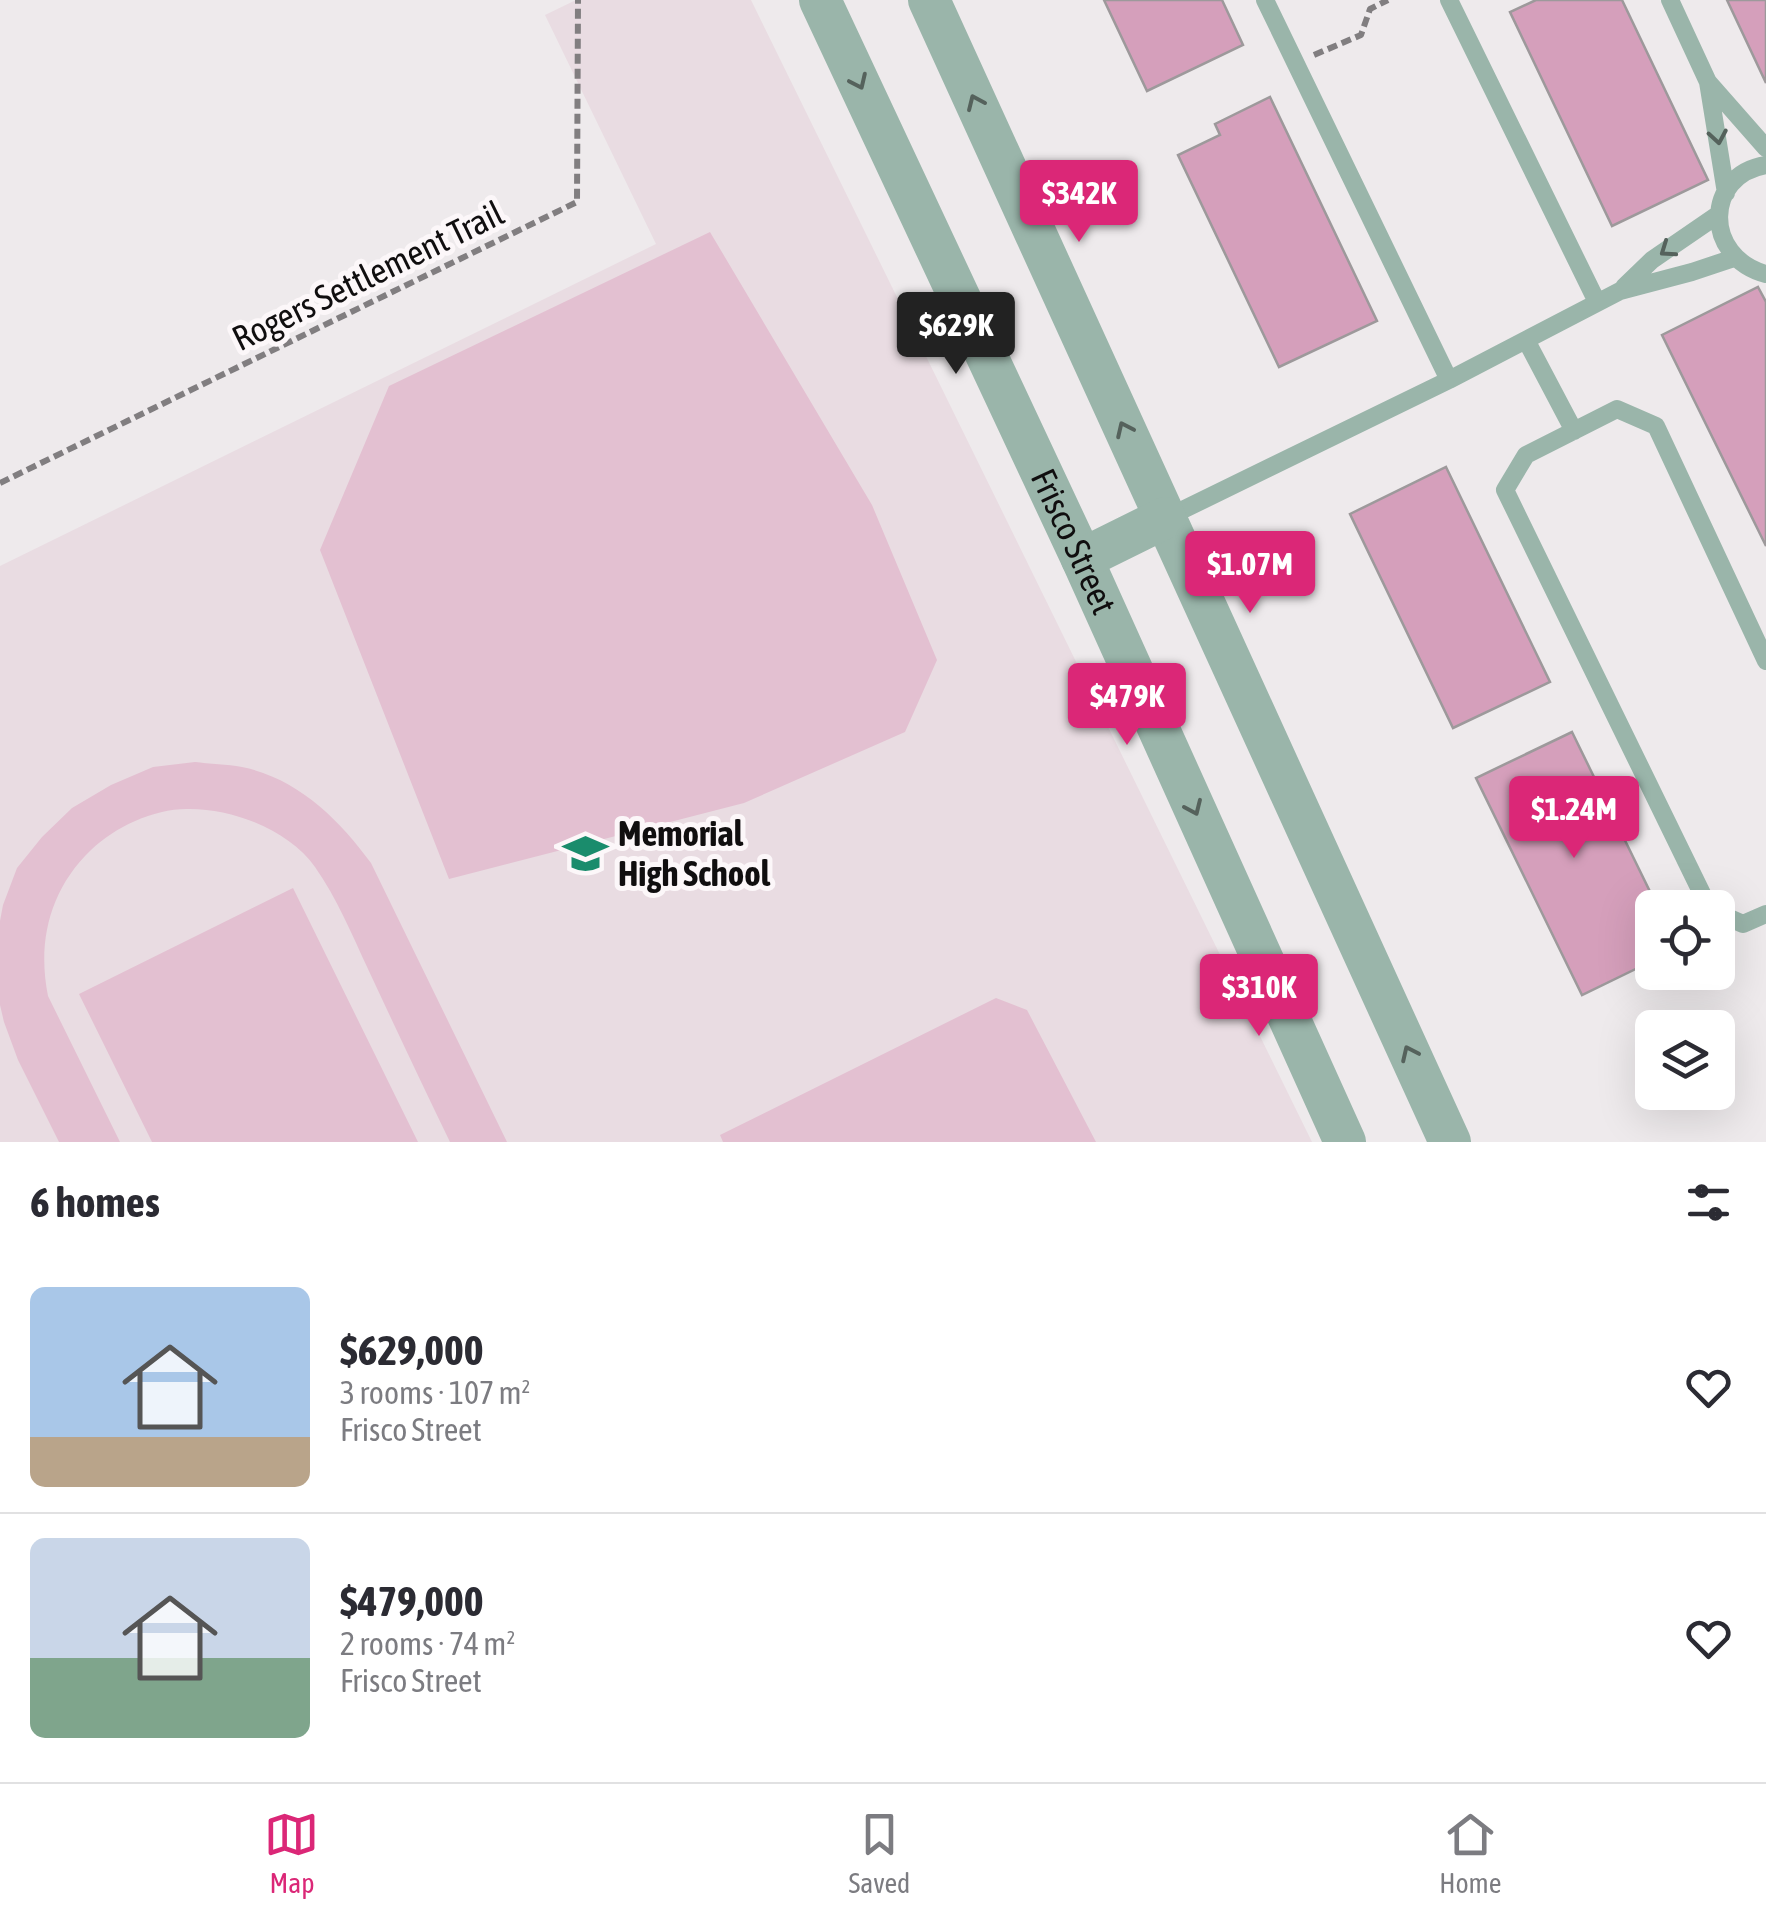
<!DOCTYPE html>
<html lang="en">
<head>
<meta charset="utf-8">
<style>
  body { margin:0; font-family:"Asap Condensed",sans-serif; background:#f2f2f3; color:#2b2b33; height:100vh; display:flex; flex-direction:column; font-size:38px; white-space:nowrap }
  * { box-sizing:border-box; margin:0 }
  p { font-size:32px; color:#7c7c81 }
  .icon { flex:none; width:55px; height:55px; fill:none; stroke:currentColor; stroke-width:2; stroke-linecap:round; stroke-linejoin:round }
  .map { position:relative; height:1142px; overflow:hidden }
  .sheet { display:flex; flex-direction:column; background:#fff; flex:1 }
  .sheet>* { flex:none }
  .controls { position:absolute; left:1635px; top:890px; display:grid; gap:20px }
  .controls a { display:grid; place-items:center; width:100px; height:100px; border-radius:15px; background:#fff; box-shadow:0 10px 40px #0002; font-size:50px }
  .price { position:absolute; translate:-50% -85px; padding:0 22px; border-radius:10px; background:#db2777; color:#fff; font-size:32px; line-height:65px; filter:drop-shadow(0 2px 5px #0008) }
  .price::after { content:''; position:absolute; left:50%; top:60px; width:30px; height:22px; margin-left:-15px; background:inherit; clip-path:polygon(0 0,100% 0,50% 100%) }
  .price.on { background:#222; color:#fff }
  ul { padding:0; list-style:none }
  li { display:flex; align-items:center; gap:30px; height:250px; padding:0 30px }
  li+li { border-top:2px solid #e1e1e2 }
  li span { display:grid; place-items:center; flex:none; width:280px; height:200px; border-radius:15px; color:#555 }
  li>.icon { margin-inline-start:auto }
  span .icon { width:120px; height:120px; fill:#fffc; stroke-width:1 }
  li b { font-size:42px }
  h2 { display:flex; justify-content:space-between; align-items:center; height:120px; padding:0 30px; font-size:42px }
  .tabs { display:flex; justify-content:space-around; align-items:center; height:140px; border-top:2px solid #e1e1e2; background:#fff; font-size:28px; color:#7c7c81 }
  .tabs a { display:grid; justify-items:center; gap:5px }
  .tabs .on { color:#db2777 }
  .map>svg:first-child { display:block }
  .built { fill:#e9dce2 }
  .green { fill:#e3c0d1 }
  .building { fill:#d59fbb; stroke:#9d999b; stroke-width:2.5 }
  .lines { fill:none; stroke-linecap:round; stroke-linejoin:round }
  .path { stroke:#817e80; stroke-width:6; stroke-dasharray:10 5; stroke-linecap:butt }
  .service { stroke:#9ab5aa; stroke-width:18 }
  .tertiary { stroke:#9ab5aa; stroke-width:42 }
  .oneway { stroke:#55625c }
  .labels { text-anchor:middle; stroke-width:10; stroke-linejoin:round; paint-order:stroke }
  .street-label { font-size:35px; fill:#100e0f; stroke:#fcf7f9 }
  .poi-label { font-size:35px; font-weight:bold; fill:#100e0f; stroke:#fcf7f9; text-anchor:start }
</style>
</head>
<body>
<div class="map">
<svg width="1766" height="1142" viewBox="0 0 1766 1142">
  <rect width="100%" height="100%" fill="#eeeaec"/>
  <path class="built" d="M576 0H751L1312 1142H0V566L656 244 545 15Z"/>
  <path class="green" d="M710 232 872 505 937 660 905 732 744 803 449 879 320 550 389 386Z
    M195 762C210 764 227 764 242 767 297 778 339 819 371 863L507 1142H450C422 1084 395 1027 368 969 352 935 337 898 315 867 289 830 232 808 187 809 153 809 115 827 91 850 50 889 37 942 48 996L120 1142H59L18 1060 4 1022 0 1005V921L3 905 17 868 42 837 72 808 111 785 153 767Z
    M293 888 418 1142H152L79 994Z
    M996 998 1027 1010 1096 1142H723L720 1135Z"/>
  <path class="building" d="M1104 0H1222L1243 45 1147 91Z
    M1536 0H1622L1708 180 1612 226 1510 12Z
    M1727 0H1766V83Z
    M1270 97 1377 321 1279 367 1178 155 1220 135 1215 124Z
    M1758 287 1766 302V546L1662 335Z
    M1446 467 1550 682 1453 728 1350 514Z
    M1572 732 1658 908H1652V961L1582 995 1476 778Z"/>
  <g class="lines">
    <path class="path" d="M1314 55 1361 35 1370 9 1388 0
      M0 483 577 202 578 0"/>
    <path class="service" d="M1265 0 1449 380
      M1449 0 1597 302
      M1670 0 1708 82 1726 193
      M1708 82 1766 148
      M1766 165C1704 175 1703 257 1766 274
      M1624 287 1652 260 1719 214
      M1526 340 1574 431
      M1166 518 1449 380 1620 291 1692 272 1734 258
      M1709 908 1505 490 1526 455 1617 409 1656 426 1766 661
      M1718 913 1743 924 1766 914"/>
    <g class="tertiary">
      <path id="s1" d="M820 0 1082 559 1345 1142"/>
      <path d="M929 0 1450 1142"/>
      <path d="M1082 559 1165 518"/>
    </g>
  </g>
  <defs><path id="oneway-chevron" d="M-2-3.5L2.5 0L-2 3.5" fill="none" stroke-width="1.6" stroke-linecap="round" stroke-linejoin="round" transform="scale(2.5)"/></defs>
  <g class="oneway">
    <use href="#oneway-chevron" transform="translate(859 82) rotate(65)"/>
    <use href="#oneway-chevron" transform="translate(975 102) rotate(-114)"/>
    <use href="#oneway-chevron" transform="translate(1718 137) rotate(80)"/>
    <use href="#oneway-chevron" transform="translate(1667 250) rotate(145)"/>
    <use href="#oneway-chevron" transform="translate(1124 429) rotate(-115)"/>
    <use href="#oneway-chevron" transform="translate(1194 808) rotate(66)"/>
    <use href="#oneway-chevron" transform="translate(1409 1053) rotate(-115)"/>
  </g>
  <defs>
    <symbol id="school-bare" viewBox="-9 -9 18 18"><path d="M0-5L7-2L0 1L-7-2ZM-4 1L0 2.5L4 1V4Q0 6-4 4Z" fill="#1a8c6c" stroke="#fcf7f9" stroke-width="2.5" paint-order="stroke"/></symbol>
  </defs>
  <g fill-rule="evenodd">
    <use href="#school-bare" x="554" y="822" width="63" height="63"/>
  </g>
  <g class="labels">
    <g class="street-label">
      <text transform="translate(368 276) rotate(-26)" y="12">Rogers Settlement Trail</text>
      <text dy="12" stroke="none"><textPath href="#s1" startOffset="598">Frisco Street</textPath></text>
    </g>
    <g class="poi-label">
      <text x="618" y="846">Memorial<tspan x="618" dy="40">High School</tspan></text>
    </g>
  </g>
</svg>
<div class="controls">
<a><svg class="icon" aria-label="locate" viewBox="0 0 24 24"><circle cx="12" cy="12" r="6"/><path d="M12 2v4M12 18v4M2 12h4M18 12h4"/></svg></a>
<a><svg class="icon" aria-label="layers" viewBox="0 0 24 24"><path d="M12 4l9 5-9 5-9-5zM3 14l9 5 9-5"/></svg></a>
</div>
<b class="price" style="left:1079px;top:245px">$342K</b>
<b class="price on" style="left:956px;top:377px">$629K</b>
<b class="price" style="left:1250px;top:616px">$1.07M</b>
<b class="price" style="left:1127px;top:748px">$479K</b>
<b class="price" style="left:1574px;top:861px">$1.24M</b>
<b class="price" style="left:1259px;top:1039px">$310K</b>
</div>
<section class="sheet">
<h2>6 homes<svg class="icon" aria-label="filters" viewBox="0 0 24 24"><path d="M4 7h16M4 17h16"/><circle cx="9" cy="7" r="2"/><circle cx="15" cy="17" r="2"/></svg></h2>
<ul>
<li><span style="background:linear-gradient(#a9c7e8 75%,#b9a48a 0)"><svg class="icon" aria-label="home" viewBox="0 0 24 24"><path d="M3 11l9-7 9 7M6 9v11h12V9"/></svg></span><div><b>$629,000</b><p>3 rooms · 107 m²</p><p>Frisco Street</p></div><svg class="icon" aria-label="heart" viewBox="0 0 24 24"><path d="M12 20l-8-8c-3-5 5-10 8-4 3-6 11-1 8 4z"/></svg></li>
<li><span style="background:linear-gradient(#c9d6e8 60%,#7fa58c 0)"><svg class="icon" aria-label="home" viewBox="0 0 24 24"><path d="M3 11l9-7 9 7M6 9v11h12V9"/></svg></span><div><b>$479,000</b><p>2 rooms · 74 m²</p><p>Frisco Street</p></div><svg class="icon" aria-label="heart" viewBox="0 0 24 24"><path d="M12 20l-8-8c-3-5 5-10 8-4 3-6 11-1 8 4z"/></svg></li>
</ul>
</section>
<nav class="tabs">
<a class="on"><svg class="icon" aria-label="map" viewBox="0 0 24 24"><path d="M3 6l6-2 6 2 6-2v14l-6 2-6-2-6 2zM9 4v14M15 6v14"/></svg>Map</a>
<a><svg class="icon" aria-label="saved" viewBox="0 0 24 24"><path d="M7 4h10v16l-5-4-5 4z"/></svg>Saved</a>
<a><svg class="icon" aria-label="home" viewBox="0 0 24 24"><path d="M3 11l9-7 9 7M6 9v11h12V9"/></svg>Home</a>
</nav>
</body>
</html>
